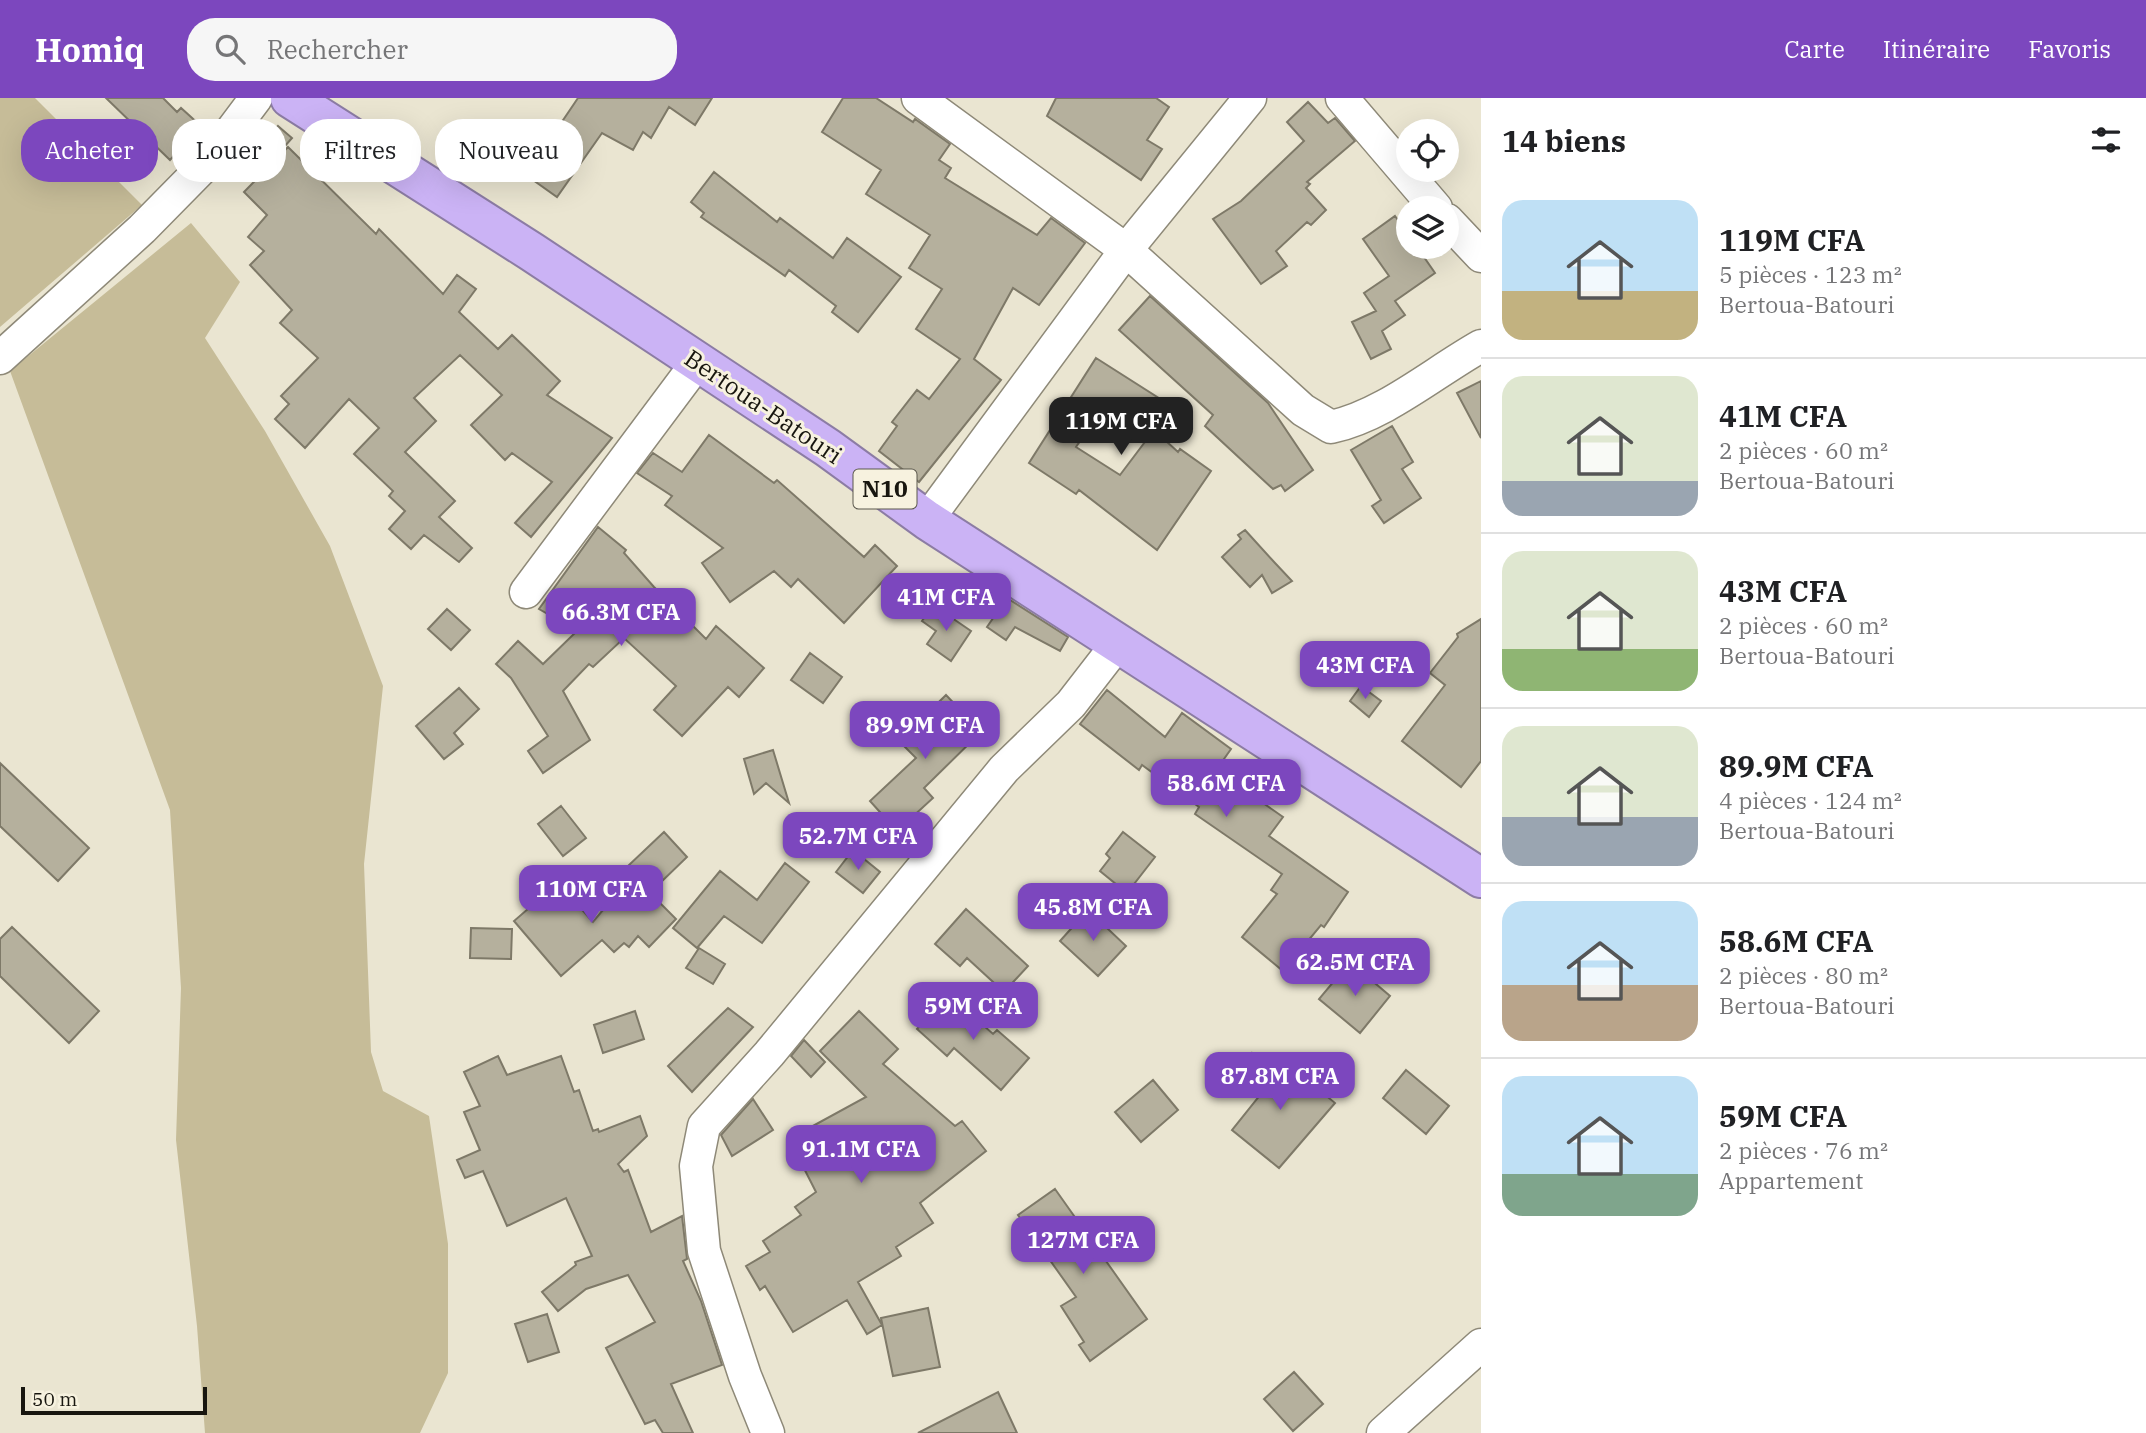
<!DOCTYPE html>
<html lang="fr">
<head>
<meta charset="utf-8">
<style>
  body { margin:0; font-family:"IBM Plex Serif",serif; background:#f6f6f6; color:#202124; height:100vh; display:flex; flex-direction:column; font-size:26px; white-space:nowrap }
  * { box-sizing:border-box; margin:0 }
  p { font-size:23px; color:#757577 }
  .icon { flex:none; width:38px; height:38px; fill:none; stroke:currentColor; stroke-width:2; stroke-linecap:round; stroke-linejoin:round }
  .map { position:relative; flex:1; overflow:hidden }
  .details { display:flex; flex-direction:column; background:#fff; width:665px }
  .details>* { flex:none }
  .hud { position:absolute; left:21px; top:21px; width:665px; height:63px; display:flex; gap:14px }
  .tools { position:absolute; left:1396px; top:21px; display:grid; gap:14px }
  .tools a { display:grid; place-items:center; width:63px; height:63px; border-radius:50%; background:#fff; box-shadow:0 7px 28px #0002; font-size:35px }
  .scale { position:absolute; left:21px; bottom:18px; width:186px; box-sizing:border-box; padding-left:7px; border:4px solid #18160f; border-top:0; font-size:19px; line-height:24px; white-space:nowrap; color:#18160f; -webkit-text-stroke:5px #f7f2df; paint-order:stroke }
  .price { position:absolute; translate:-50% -60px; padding:0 16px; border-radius:14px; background:#7c47be; color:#fff; font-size:23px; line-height:46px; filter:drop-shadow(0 2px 4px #0008) }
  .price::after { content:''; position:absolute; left:50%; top:42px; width:21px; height:16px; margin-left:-10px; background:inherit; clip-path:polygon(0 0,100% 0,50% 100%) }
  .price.on { background:#222; color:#fff }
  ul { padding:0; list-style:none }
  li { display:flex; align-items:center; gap:21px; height:175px; padding:0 21px }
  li+li { border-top:2px solid #e0e0e0 }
  li span { display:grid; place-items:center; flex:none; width:196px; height:140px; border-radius:21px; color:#555 }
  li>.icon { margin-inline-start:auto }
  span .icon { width:84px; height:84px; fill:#fffc; stroke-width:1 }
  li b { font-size:30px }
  h2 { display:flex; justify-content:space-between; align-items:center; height:84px; padding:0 21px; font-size:30px }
  .pill { padding:0 24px; border-radius:28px; background:#fff; box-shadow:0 7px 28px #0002; font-size:24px; line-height:63px }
  .pill.on { background:#7c47be; color:#fff }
  header { display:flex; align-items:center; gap:42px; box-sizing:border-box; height:98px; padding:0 35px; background:#7c47be; color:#fff }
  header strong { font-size:33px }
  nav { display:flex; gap:38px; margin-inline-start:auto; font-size:24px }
  .search { width:490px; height:63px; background:#f6f6f6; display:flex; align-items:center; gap:18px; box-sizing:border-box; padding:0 24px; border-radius:28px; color:#757577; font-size:26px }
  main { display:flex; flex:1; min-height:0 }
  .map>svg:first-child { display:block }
  .green { fill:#c6bc98 }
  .building { fill:#b5b09d; stroke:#7e7968; stroke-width:2 }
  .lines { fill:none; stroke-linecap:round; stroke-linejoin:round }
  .minor-casing { stroke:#8e8978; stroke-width:35 }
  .highway-casing { stroke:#8c7ca4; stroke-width:42 }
  .minor { stroke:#fff; stroke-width:32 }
  .highway { stroke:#cbb3f5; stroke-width:38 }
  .labels { text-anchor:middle; stroke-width:6; stroke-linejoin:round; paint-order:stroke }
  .shield { fill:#f7f2df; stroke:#5b584d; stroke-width:2 }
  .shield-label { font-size:23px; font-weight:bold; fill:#18160f }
  .street-label { font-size:24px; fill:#18160f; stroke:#f7f2df }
</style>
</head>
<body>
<header>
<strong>Homiq</strong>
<div class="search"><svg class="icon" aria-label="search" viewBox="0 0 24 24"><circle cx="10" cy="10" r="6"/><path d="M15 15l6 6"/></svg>Rechercher</div>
<nav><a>Carte</a><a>Itinéraire</a><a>Favoris</a></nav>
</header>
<main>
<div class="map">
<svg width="1481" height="1335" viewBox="0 0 1481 1335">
  <rect width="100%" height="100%" fill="#eae5d1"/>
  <path class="green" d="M0 0H35L142 107 0 229Z
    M191 125 240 184 205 240 265 333 330 448 383 588 364 766 371 954 383 993 429 1018 448 1146V1275L420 1335H205L197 1228 176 1042 181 890 170 712 10 273Z"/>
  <path class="building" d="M106 0H163L177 14 181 10 201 28 170 62Z
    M578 0H712L695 27 669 9 651 40 643 34 633 52 602 35 557 99 526 77Z
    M843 0H876L913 24 915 21 950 46 939 62 951 70 945 80 1037 137 1051 120 1085 145 1039 207 1013 190 974 261 1001 282 919 384 879 353 897 328 892 324 917 292 929 301 960 261 916 231 942 191 909 170 930 137 866 96 881 72 822 34Z
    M1056 0H1156L1169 9 1147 42 1162 51 1141 82 1047 18Z
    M1308 4 1328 25 1335 20 1355 43 1307 84 1310 86 1306 90 1326 112 1311 127 1307 124 1276 153 1287 168 1261 186 1213 121 1241 103 1304 43 1287 24Z
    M278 28 292 40 277 57 263 44Z
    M288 49 376 136 379 131 443 196 457 177 476 191 459 214 498 251 512 237 560 283 547 297 612 340 531 439 515 425 552 384 512 355 505 362 471 327 502 297 460 257 414 300 436 323 405 354 455 403 439 419 472 450 459 464 424 437 411 451 389 431 405 413 389 398 393 393 354 356 379 330 349 301 305 350 275 321 289 306 281 298 318 260 280 225 292 212 250 167 264 153 248 139 267 117 244 94Z
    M714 74 777 124 780 120 833 160 847 140 901 179 858 234 832 214 836 208 789 172 785 178 701 119 704 115 691 104Z
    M1395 118 1409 137V149H1417L1435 175 1395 203 1405 217 1382 233 1391 251 1371 261 1352 224 1376 213 1364 195 1389 178 1363 141Z
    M1150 198 1268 305 1313 372 1285 393 1281 387 1273 391 1205 328 1213 317 1119 232Z
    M1096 260 1165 304 1136 339 1101 313 1076 349 1120 377 1154 332 1178 354 1180 351 1211 373 1157 452 1079 392 1076 396 1029 365Z
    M1481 283V340L1457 295Z
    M1392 328 1413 364 1402 371 1421 400 1384 425 1372 408 1381 402 1351 352Z
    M709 337 774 385 777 382 864 459 875 447 897 468 844 525 798 481 791 489 774 473 730 504 702 465 723 450 665 407 672 398 637 375 653 355 682 374Z
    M598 429 626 452 624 455 654 489 706 541 716 528 764 570 739 599 728 589 682 638 654 612 676 588 624 540 593 569 589 566 563 593 590 642 543 675 528 653 548 638 511 580 496 566 518 543 543 566 577 533 539 511Z
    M1245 432 1275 465 1292 483 1272 495 1262 477 1250 489 1222 459 1241 441 1238 437Z
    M1007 500 1068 539 1060 553 1015 529 1006 542 987 529Z
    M933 507 971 533 951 563 927 546 936 533 922 523Z
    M447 511 470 532 451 552 428 531Z
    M1481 521V663L1461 689 1402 643 1445 587 1430 575 1458 539 1457 536Z
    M810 555 842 579 823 605 791 582Z
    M1361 588 1381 603 1369 619 1350 603Z
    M459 590 479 611 454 635 463 646 444 661 416 628Z
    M1107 592 1165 639 1182 615 1231 651 1219 668 1266 699 1263 705 1283 719 1269 738 1348 794 1324 829 1321 827 1283 873 1242 839 1277 796 1271 792 1282 776 1195 716 1199 709 1142 667 1139 672 1080 626Z
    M946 597 981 634 924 690 933 700 897 733 870 703 916 660 899 643Z
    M773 652 789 705 766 685 754 696 744 661Z
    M0 665 89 750 58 783 0 728Z
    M561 708 586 740 563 758 538 726Z
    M664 734 687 759 657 788H649L629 767Z
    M1123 734 1155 759 1127 795 1100 773 1110 760 1106 756Z
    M853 752 880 774 863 795 836 774Z
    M785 765 809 784 762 845 724 818 697 850 673 830 720 773 757 802Z
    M639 784 676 821 649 849 638 838 629 849 624 845 614 854 602 842 561 878 514 823 558 785 593 824 608 806 614 811Z
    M966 811 1028 868 1004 894 967 860 960 868 935 846Z
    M1088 812 1126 848 1098 878 1060 843Z
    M12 829 99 913 69 945 0 878V841Z
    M471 830 512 831 511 861 470 860Z
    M699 850 725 866 713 886 686 870Z
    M1350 864 1390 898 1360 935 1319 901Z
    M948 896 993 936 997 932 1029 960 1001 992 954 950 947 958 917 931Z
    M728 910 753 929 692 994 668 968Z
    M635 913 644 941 603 955 594 927Z
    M859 913 898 951 883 966 955 1028 962 1023 986 1053 920 1105 933 1125 896 1149 901 1158 858 1184 882 1227 867 1236 847 1202 793 1234 765 1188 760 1192 746 1168 770 1154 763 1143 801 1117 795 1109 816 1094 789 1041 866 999 820 953Z
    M804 942 825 964 811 979 791 958Z
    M1252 955 1290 986 1299 975 1335 1005 1279 1070 1232 1032 1265 991 1240 970Z
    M498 958 507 977 561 958 574 994 579 992 593 1033 598 1031 599 1034 640 1018 647 1038 618 1066 624 1074 628 1072 651 1134 682 1118 687 1161 683 1163 701 1203 722 1267 671 1286 693 1335H663L655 1322 645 1326 606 1250 655 1224 628 1177 586 1191 558 1213 542 1194 576 1167 575 1164 592 1158 566 1100 507 1128 483 1073 465 1080 457 1062 480 1052 464 1014 480 1008 464 974Z
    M1406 972 1449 1008 1426 1036 1383 1000Z
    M1153 982 1178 1012 1141 1044 1115 1014Z
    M753 1001 773 1032 732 1058 721 1037Z
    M1055 1091 1147 1221 1090 1263 1079 1247 1084 1244 1061 1208 1076 1199 1018 1117Z
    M928 1210 940 1269 893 1278 881 1220Z
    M547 1216 559 1254 528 1264 515 1226Z
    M1294 1274 1323 1306 1293 1333 1264 1301Z
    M998 1294 1017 1335H918Z"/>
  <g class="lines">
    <defs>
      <path id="minor" d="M918 0 1126 152 1303 312 1331 329C1385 317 1433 275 1481 248
        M1342 0 1436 110
        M1447 122 1481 158
        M0 260 142 131 208 64 256 0
        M927 422 1126 152 1250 0
        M526 494 697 265
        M768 1335 745 1278 704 1153 696 1068 704 1028 769 956 1004 671 1071 606 1119 544
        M1383 1335 1481 1247"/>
      <path id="highway" d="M290 0 532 154 828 350 927 422 1481 780"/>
    </defs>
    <use href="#minor" class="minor-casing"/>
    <use href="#highway" class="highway-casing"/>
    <use href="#minor" class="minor"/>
    <use href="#highway" class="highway"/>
  </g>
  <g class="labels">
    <rect class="shield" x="853.5" y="371.5" width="63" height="39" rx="5"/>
    <g class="shield-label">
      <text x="885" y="399">N10</text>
    </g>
    <g class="street-label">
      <text transform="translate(763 309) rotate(34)" y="8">Bertoua-Batouri</text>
    </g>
  </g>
</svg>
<div class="tools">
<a><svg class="icon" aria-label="locate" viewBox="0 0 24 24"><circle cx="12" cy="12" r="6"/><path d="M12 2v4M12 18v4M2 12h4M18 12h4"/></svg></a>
<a><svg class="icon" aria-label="layers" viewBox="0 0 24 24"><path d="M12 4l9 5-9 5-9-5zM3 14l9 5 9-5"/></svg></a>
</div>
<div class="scale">50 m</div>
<b class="price on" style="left:1121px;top:359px">119M CFA</b>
<b class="price" style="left:946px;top:535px">41M CFA</b>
<b class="price" style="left:621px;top:550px">66.3M CFA</b>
<b class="price" style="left:1365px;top:603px">43M CFA</b>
<b class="price" style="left:925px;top:663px">89.9M CFA</b>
<b class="price" style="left:1226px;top:721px">58.6M CFA</b>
<b class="price" style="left:858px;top:774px">52.7M CFA</b>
<b class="price" style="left:591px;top:827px">110M CFA</b>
<b class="price" style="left:1093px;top:845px">45.8M CFA</b>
<b class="price" style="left:1355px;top:900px">62.5M CFA</b>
<b class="price" style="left:973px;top:944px">59M CFA</b>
<b class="price" style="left:1280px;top:1014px">87.8M CFA</b>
<b class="price" style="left:861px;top:1087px">91.1M CFA</b>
<b class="price" style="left:1083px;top:1178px">127M CFA</b>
<div class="hud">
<a class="pill on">Acheter</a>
<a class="pill">Louer</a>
<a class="pill">Filtres</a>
<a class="pill">Nouveau</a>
</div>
</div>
<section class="details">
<h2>14 biens<svg class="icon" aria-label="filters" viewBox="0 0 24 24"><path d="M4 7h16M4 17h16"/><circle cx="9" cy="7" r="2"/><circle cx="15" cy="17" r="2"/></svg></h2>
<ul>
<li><span style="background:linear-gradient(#bfe0f5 65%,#c2b280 0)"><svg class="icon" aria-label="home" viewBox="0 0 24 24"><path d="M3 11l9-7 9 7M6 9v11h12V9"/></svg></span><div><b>119M CFA</b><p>5 pièces · 123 m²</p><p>Bertoua-Batouri</p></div></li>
<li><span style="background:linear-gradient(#dfe7d0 75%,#9aa5b1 0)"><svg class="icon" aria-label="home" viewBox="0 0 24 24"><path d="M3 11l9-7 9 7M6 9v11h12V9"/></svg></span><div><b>41M CFA</b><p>2 pièces · 60 m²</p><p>Bertoua-Batouri</p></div></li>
<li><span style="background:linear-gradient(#dfe7d0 70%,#8fb573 0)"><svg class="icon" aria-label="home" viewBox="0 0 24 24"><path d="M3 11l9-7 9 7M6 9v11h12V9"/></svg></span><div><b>43M CFA</b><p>2 pièces · 60 m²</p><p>Bertoua-Batouri</p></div></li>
<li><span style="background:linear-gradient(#dfe7d0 65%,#9aa5b1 0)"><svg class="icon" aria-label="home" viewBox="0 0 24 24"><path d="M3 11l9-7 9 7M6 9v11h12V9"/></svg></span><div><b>89.9M CFA</b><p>4 pièces · 124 m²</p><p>Bertoua-Batouri</p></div></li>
<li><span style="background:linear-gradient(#bfe0f5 60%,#b9a48a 0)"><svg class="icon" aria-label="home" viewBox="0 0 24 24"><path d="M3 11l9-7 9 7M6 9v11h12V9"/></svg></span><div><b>58.6M CFA</b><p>2 pièces · 80 m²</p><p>Bertoua-Batouri</p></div></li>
<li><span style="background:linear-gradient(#bfe0f5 70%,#7fa58c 0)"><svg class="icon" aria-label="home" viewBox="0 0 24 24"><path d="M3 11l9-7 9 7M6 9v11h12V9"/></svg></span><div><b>59M CFA</b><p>2 pièces · 76 m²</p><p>Appartement</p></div></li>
</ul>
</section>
</main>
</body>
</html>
